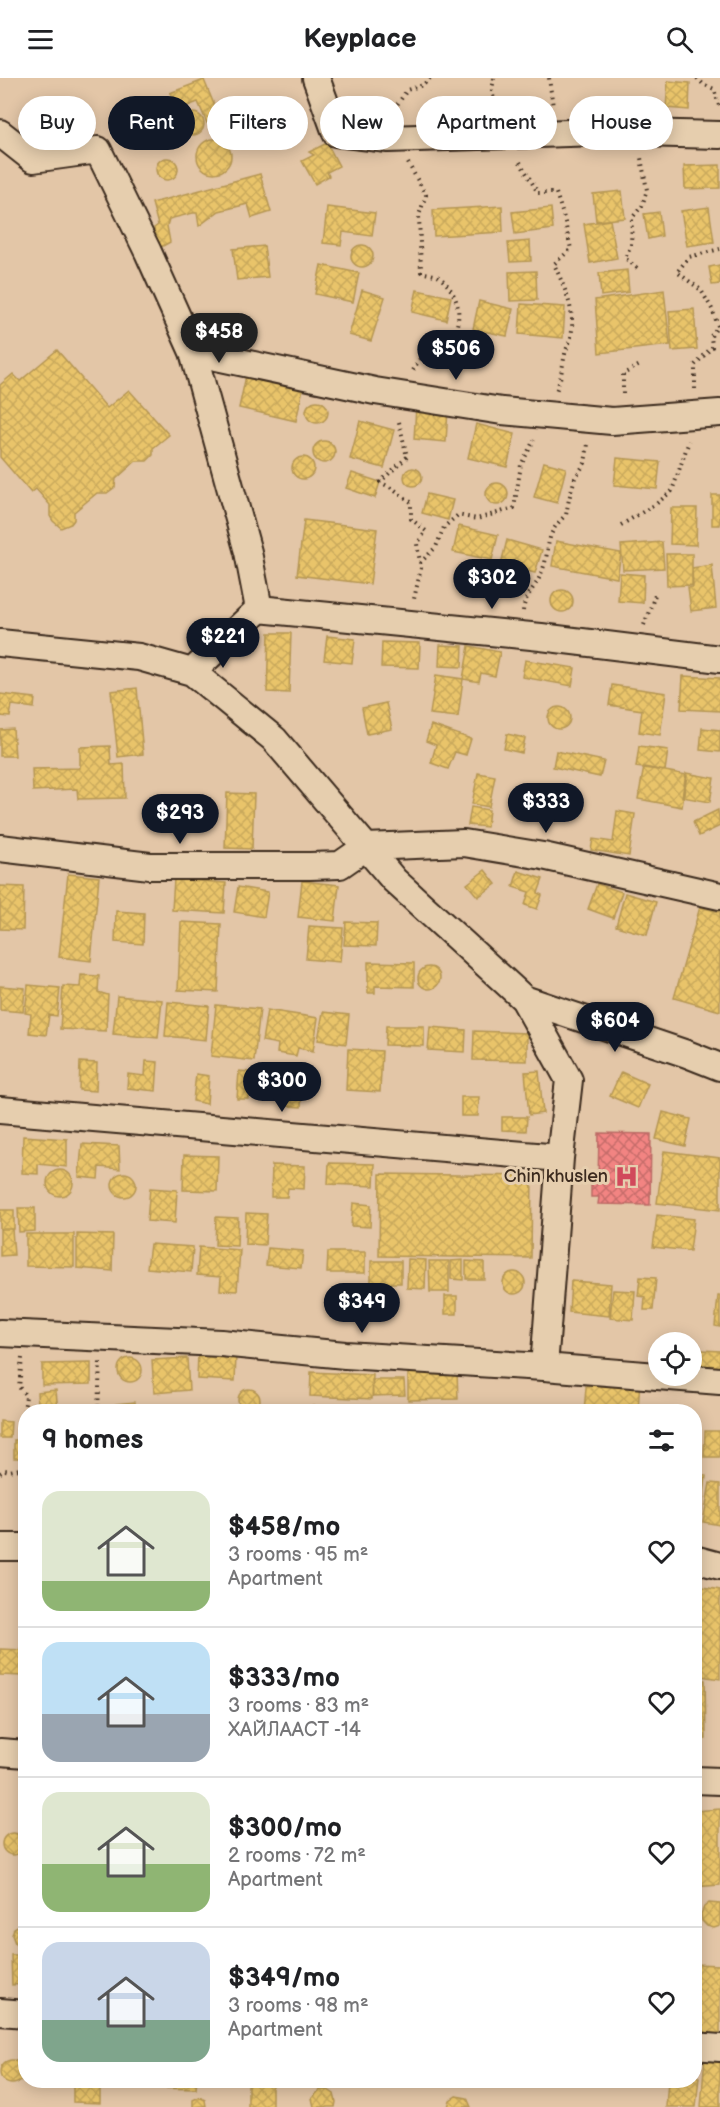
<!DOCTYPE html>
<html lang="en">
<head>
<meta charset="utf-8">
<style>
  body { margin:0; font-family:"Balsamiq Sans",sans-serif; background:#f2f2f2; color:#202124; height:100vh; display:flex; flex-direction:column; font-size:22px; white-space:nowrap }
  * { box-sizing:border-box; margin:0 }
  p { font-size:20px; color:#757577 }
  .icon { flex:none; width:33px; height:33px; fill:none; stroke:currentColor; stroke-width:2; stroke-linecap:round; stroke-linejoin:round }
  .map { position:relative; flex:1; overflow:hidden }
  .drawer { position:absolute; left:18px; top:1326px; width:684px; height:684px; display:flex; flex-direction:column; background:#fff; border-radius:24px; box-shadow:0 3px 15px #0003 }
  .drawer>* { flex:none }
  .hud { position:absolute; left:18px; top:18px; width:684px; height:54px; display:flex; gap:12px }
  .controls { position:absolute; left:648px; top:1254px; display:grid; gap:12px }
  .controls a { display:grid; place-items:center; width:54px; height:54px; border-radius:50%; background:#fff; box-shadow:0 3px 15px #0003; font-size:30px }
  .price { position:absolute; translate:-50% -51px; padding:0 14px; border-radius:21px; background:#111827; color:#fff; font-size:20px; line-height:39px; filter:drop-shadow(0 2px 3px #0008) }
  .price::after { content:''; position:absolute; left:50%; top:36px; width:18px; height:14px; margin-left:-9px; background:inherit; clip-path:polygon(0 0,100% 0,50% 100%) }
  .price.selected { background:#222; color:#fff }
  ul { padding:0; list-style:none }
  li { display:flex; align-items:center; gap:18px; height:150px; padding:0 24px }
  li+li { border-top:2px solid #e0e0e0 }
  li span { display:grid; place-items:center; flex:none; width:168px; height:120px; border-radius:18px; color:#555 }
  li>.icon { margin-inline-start:auto }
  span .icon { width:72px; height:72px; fill:#fffc; stroke-width:1 }
  li b { font-size:26px }
  h2 { display:flex; justify-content:space-between; align-items:center; height:72px; padding:0 24px; font-size:26px }
  .tag { padding:0 21px; border-radius:27px; background:#fff; box-shadow:0 3px 15px #0003; font-size:21px; line-height:54px }
  .tag.selected { background:#111827; color:#fff }
  header { display:flex; justify-content:space-between; align-items:center; height:78px; padding:0 24px; background:#fff; font-size:27px; font-weight:800 }
  .map>svg:first-child { display:block }
  .homes { fill:url(#homes-cross-hatch); stroke:#b59653; stroke-width:1.5 }
  .health { fill:url(#health-cross-hatch); stroke:#bb6964; stroke-width:1.5 }
  .lines { fill:none; stroke-linecap:round; stroke-linejoin:round }
  .street-casing { stroke:#3b2a1e; stroke-width:30 }
  .path { stroke:#3b2a1e; stroke-width:4; stroke-dasharray:1.5 4.5; stroke-linecap:butt }
  .street { stroke:#e6ceae; stroke-width:26 }
  .labels { text-anchor:middle; stroke-width:6; stroke-linejoin:round; paint-order:stroke }
  .poi-label { font-size:18px; fill:#3b2a1e; stroke:#e6ceae; text-anchor:end }
</style>
</head>
<body>
<header><svg class="icon" aria-label="menu" viewBox="0 0 24 24"><path d="M4 6h16M4 12h16M4 18h16"/></svg>Keyplace<svg class="icon" aria-label="search" viewBox="0 0 24 24"><circle cx="10" cy="10" r="6"/><path d="M15 15l6 6"/></svg></header>
<div class="map">
<svg width="720" height="2029" viewBox="0 0 720 2029">
  <defs>
    <pattern id="homes-cross-hatch" width="8" height="8" patternUnits="userSpaceOnUse" patternTransform="scale(1.5)"><rect width="8" height="8" fill="#e9c46a"/><path d="M0 0l8 8M0 8l8-8" fill="none" stroke="#c9a95b"/></pattern>
    <pattern id="health-cross-hatch" width="8" height="8" patternUnits="userSpaceOnUse" patternTransform="scale(1.5)"><rect width="8" height="8" fill="#f28482"/><path d="M0 0l8 8M0 8l8-8" fill="none" stroke="#c56c6a"/></pattern>
  </defs>
  <rect width="100%" height="100%" fill="#e3c6a7"/>
  <filter id="ink" filterUnits="userSpaceOnUse"><feTurbulence type="fractalNoise" baseFrequency=".0167" numOctaves="2"/><feDisplacementMap in="SourceGraphic" scale="12" xChannelSelector="R" yChannelSelector="G"/><feConvolveMatrix kernelMatrix="1 2 1 2 8 2 1 2 1" color-interpolation-filters="sRGB"/></filter>
  <g filter="url(#ink)">
    <path class="homes" d="M204 2 220 41 207 45 198 24 177 32 170 15Z
      M668 3 690 5 689 32 666 30Z
      M163 24 172 57 155 61 152 49 131 54 125 34Z
      M182 46a11 11 0 1 1 22 0a11 11 0 1 1-22 0Z
      M197 78a17 17 0 1 1 34 0a17 17 0 1 1-34 0Z
      M327 65 339 88 327 94 329 98 315 106 302 83 314 77 309 74Z
      M156 91a11 11 0 1 1 22 0a11 11 0 1 1-22 0Z
      M720 87V110L685 111 684 88Z
      M260 96 271 134 252 140 248 126 219 133 199 148 197 135H193L169 141 167 148 170 164 161 169 156 163 154 150 158 147 152 125Z
      M622 113 625 140 596 143 593 116Z
      M502 128 503 154 434 158 433 132Z
      M327 129 375 135 372 158 343 154 341 167 323 165Z
      M709 129 714 164 687 168 681 133Z
      M551 130 553 151 515 156 512 134Z
      M659 134 662 158 648 161 644 136Z
      M610 142 617 180 590 185 584 146Z
      M530 163 531 183 510 184 508 165Z
      M351 178a11 11 0 1 1 22 0a11 11 0 1 1-22 0Z
      M264 168 268 199 237 202 233 171Z
      M321 187 359 195 353 224 315 216Z
      M720 187V206L712 207 709 189Z
      M627 192 629 214 601 218 599 195Z
      M536 193 537 222 510 223 509 194Z
      M362 212 385 219 371 263 349 257Z
      M417 212 451 219 446 242 412 234Z
      M664 212 670 267 599 275 595 222Z
      M479 223 513 231 507 258 473 251Z
      M521 226 565 229 563 260 519 256Z
      M694 231 697 271 672 273 669 233Z
      M57 272 107 330 129 312 169 357 153 370V377L147 383H136L116 401 115 409 107 415H97L74 434V442L71 446 61 450 53 443 50 438V427L36 411 31 415 0 379V307L13 296 20 303Z
      M247 293 304 306 296 343 239 330Z
      M306 334a11 11 0 1 1 22 0a11 11 0 1 1-22 0Z
      M416 328 448 331 446 364 414 361Z
      M360 343 394 352 384 390 350 381Z
      M476 346 515 356 507 389 468 380Z
      M313 374a11 11 0 1 1 22 0a11 11 0 1 1-22 0Z
      M292 390a11 11 0 1 1 22 0a11 11 0 1 1-22 0Z
      M617 380 660 384 657 411 614 407Z
      M544 384 566 390 557 425 534 419Z
      M404 399a9 9 0 1 1 18 0a9 9 0 1 1-18 0Z
      M352 395 380 404 375 420 346 410Z
      M486 416a11 11 0 1 1 22 0a11 11 0 1 1-22 0Z
      M427 416 453 422 448 442 422 435Z
      M712 417H720V447H712Z
      M671 430H697L696 467 670 466Z
      M304 442 377 451 370 506 297 497Z
      M459 448 498 457 492 482 453 474Z
      M507 462 542 472 535 495 501 486Z
      M556 463 621 475 617 500 552 488Z
      M662 464 664 490 623 492 621 467Z
      M666 476H692V507L667 508Z
      M712 487 716 530 691 533 688 509H693L692 490Z
      M620 495 644 497 643 525 618 523Z
      M551 523a11 11 0 1 1 22 0a11 11 0 1 1-22 0Z
      M269 555H291L289 615 267 614Z
      M327 558 355 561 352 585 324 582Z
      M382 564 420 565 419 590 381 589Z
      M440 567 463 568 462 589 439 588Z
      M469 568 500 574 495 598 481 595 479 604 463 601Z
      M525 582 575 590 572 608 522 599Z
      M436 597 463 601 458 639 430 636Z
      M683 598 720 600V633L681 631Z
      M612 607 666 615 660 657 639 654 642 632 609 627Z
      M137 610 143 676 118 679 111 613Z
      M0 616 35 620 34 630 12 627 10 639 0 638Z
      M386 625 392 651 367 656 362 630Z
      M548 640a11 11 0 1 1 22 0a11 11 0 1 1-22 0Z
      M431 647 471 661 466 677 455 674 448 691 431 685 436 667 426 663Z
      M702 650 720 652V674L700 672Z
      M13 651 15 678H0V652Z
      M507 656 525 660 522 675 504 671Z
      M110 668 111 687 124 686 125 720 78 721 77 711 33 713 32 691 80 690V669Z
      M639 668 668 672 665 693 636 689Z
      M556 673 604 683 600 699 553 689Z
      M644 689 687 697 682 729 638 721Z
      M478 695 495 698 489 729 472 726Z
      M686 695 714 700 710 724 682 719Z
      M227 715 254 716 252 771 225 770Z
      M471 729 489 732 487 749 468 747Z
      M718 732 720 748 699 758 693 744Z
      M617 733 635 736 629 778 591 772 593 761 613 764Z
      M485 792 496 806 478 819 467 806Z
      M518 793 543 801 538 815 542 817 537 831 525 827 529 814 513 809Z
      M68 796 99 799 91 883 59 879Z
      M174 801 226 805 224 835 172 832Z
      M302 803 339 807 335 843 298 839Z
      M597 806 622 814 613 840 588 831Z
      M0 808 24 809 23 852 0 851Z
      M238 809 268 814 264 839 234 834Z
      M625 815 656 824 647 857 616 848Z
      M700 829 720 834V933L674 920Z
      M116 833 144 835 143 866 115 864Z
      M181 844 221 846 218 914 178 912Z
      M346 844 377 845 376 868 344 867Z
      M309 848 343 850 340 884 306 881Z
      M368 884 414 885V909L375 908V915H368Z
      M418 900a11 11 0 1 1 22 0a11 11 0 1 1-22 0Z
      M81 897 99 898 98 914 108 917 106 953 60 951 63 908 80 909Z
      M28 907 60 910 57 938 49 937 46 957 29 955 31 936 25 935Z
      M0 908 25 910 23 934 0 932Z
      M117 918 162 922 158 960 113 956Z
      M168 924 209 928 206 962 165 958Z
      M216 927 260 931 254 983 211 978Z
      M267 932 318 940 313 973 298 970 296 978 277 975 278 966 262 963Z
      M323 934 349 937 346 966 318 962Z
      M386 948H424V968L385 967Z
      M430 949 466 952 465 974 428 972Z
      M474 953 527 955V983L473 982Z
      M348 971 382 973 380 1014 346 1012Z
      M146 983 158 984 156 1013 127 1010 128 996 145 998Z
      M80 984 97 985 96 1013 79 1012Z
      M239 993 250 994 249 1021H237Z
      M539 993 543 1035 529 1037 525 994Z
      M621 994 648 1006 638 1030 610 1018Z
      M196 996 209 998 207 1026 193 1023Z
      M286 1008 302 1009 301 1029 286 1028Z
      M461 1019H479L478 1038H461Z
      M663 1034 691 1041 685 1068 656 1061Z
      M502 1039H527L526 1053 502 1052Z
      M23 1058 67 1061V1089L38 1086V1096L22 1095Z
      M82 1066 119 1068 120 1091 99 1089 98 1101 79 1099Z
      M664 1073 720 1080V1132L657 1125Z
      M184 1077 218 1078 217 1113 183 1112Z
      M329 1085 375 1086 374 1108 328 1106Z
      M272 1087 305 1088 304 1111 288 1110 287 1119H271Z
      M47 1105a13 13 0 1 1 26 0a13 13 0 1 1-26 0Z
      M112 1107a12 12 0 1 1 24 0a12 12 0 1 1-24 0Z
      M380 1096 532 1098 531 1180 379 1178Z
      M150 1110 177 1112 175 1145 147 1143Z
      M353 1125 371 1127 370 1149 351 1148Z
      M18 1130H35V1153L19 1154Z
      M0 1132H14V1151H0Z
      M246 1135 267 1136 265 1167 245 1166Z
      M657 1137 694 1141 690 1173 653 1169Z
      M216 1139 238 1140 237 1168 215 1167Z
      M0 1151H12L14 1177 0 1178Z
      M26 1156H74V1189L26 1188Z
      M77 1156 113 1157 112 1193 77 1190Z
      M150 1166 193 1169 191 1194 147 1190Z
      M199 1169 240 1172 237 1213 220 1212 221 1199 197 1197Z
      M268 1170 303 1173 301 1190 266 1187Z
      M328 1174H365V1195H327Z
      M408 1181 426 1182 425 1211 407 1210Z
      M463 1182V1202L451 1201V1183Z
      M371 1183H401V1205H371Z
      M429 1183H449V1214H430Z
      M466 1183 484 1184V1201H466Z
      M503 1205a11 11 0 1 1 22 0a11 11 0 1 1-22 0Z
      M640 1199 656 1200 653 1232H644L645 1219 638 1218Z
      M571 1203 611 1206 609 1238 569 1234Z
      M613 1212 635 1213 633 1242 610 1240Z
      M445 1218H457V1236H445Z
      M718 1218H720V1249L715 1248Z
      M702 1272 720 1273V1296L700 1294Z
      M198 1275 236 1277 235 1303 197 1301Z
      M187 1280 189 1312 154 1315 152 1282Z
      M118 1292a12 12 0 1 1 24 0a12 12 0 1 1-24 0Z
      M91 1285V1306L42 1307V1286Z
      M457 1293 458 1321 408 1322V1294Z
      M311 1294 373 1297 372 1321 310 1318Z
      M587 1298 640 1301 638 1334H584Z
      M372 1302H404L405 1317 373 1318Z
      M238 1322a11 11 0 1 1 22 0a11 11 0 1 1-22 0Z
      M56 1312 58 1334H38L37 1314Z
      M135 1324 136 1334H117L116 1326Z
      M315 1328 316 1334H287V1330Z
      M0 1343 11 1344 10 1360H0Z
      M705 1353H720V1379H704Z
      M14 1362H26V1380H14Z
      M694 1396 706 1398 702 1432 694 1431Z
      M710 1405 720 1406V1447L703 1444Z
      M697 1508 720 1512V1601L694 1597V1522Z
      M22 1524H26V1567H22Z
      M0 1571 24 1572 23 1598 0 1597Z
      M694 1602H705L706 1661 694 1662Z
      M720 1731V1807L694 1809V1733Z
      M2 1766a11 11 0 1 1 22 0a11 11 0 1 1-22 0Z
      M709 1825 720 1826V1848L714 1850 707 1848 702 1843 701 1836 704 1829Z
      M23 1845H26V1869L15 1865 12 1857 14 1850Z
      M11 1877H26V1906L12 1907Z
      M694 1886 720 1887V1958L694 1956Z
      M705 1978 720 1979V2029H701Z
      M0 1994a12 12 0 1 1 24 0a12 12 0 1 1-24 0Z
      M694 1998 699 1999 696 2029H666L668 2002H694Z
      M156 2002H197L196 2011 156 2010Z
      M248 2002H272V2029H248Z
      M73 2003 100 2004V2025L73 2024Z
      M320 2012H328L334 2016 336 2024 335 2029H314L312 2020Z
      M456 2018 467 2020 471 2029H448L450 2022Z
      M199 2019 205 2022 206 2028 193 2029V2022Z"/>
    <path class="health" d="M599 1055 651 1056 650 1127 598 1126 599 1119H591V1105H598Z"/>
    <g class="lines">
      <defs>
        <path id="street" d="M316 0 336 55 388 61 598 54 720 57
          M0 55 33 81 98 72 148 174 193 274 248 474 259 531 192 594
          M193 274 375 313 502 333 612 343 720 335
          M259 531 541 559 720 581
          M0 565 139 579 192 594 274 661 394 802 524 921 569 1002 560 1080 544 1289
          M366 769 464 765 543 778 720 818
          M0 770 150 788H310L340 787 366 769
          M524 921 687 976 720 989
          M0 1032 560 1080
          M0 1255 221 1265 345 1277 544 1289 720 1303
          M0 1469H26
          M694 1481 720 1488
          M0 1674 26 1676
          M694 1702 720 1703
          M0 1934 26 1936
          M694 1968 720 1970"/>
      </defs>
      <use href="#street" class="street-casing"/>
      <path class="path" d="M494 0 492 12 496 32
        M549 0 553 29
        M697 0 703 6 714 11 720 31
        M391 36 407 12 423 7 430 0
        M520 84 538 115H556L564 140 571 171 554 186C564 209 576 232 571 259 570 265 566 270 565 276 562 290 561 301 556 313
        M408 85 426 117 419 137 421 194C426 196 435 196 439 199 457 213 465 238 452 258 445 269 436 269 425 275 420 278 416 288 412 294
        M637 190 625 180 631 167 632 140 642 128 647 112 641 80
        M695 311V287L712 269 711 258 718 248 712 231 701 212 677 194 689 179 720 171
        M623 316V296L640 287
        M399 344 407 379 380 404 395 412 411 424V441L426 453 417 466 421 490 414 521
        M621 447 656 426 672 413 689 363
        M420 485 436 469 444 449 458 437 477 441 514 430 521 387 534 362
        M523 533C525 516 535 511 541 496 552 471 542 458 566 437L569 421 575 400 585 385 588 366
        M644 547 655 517
        M22 1280 19 1309 26 1318 24 1333
        M98 1334 100 1284
        M0 1395 5 1392 9 1393 26 1390"/>
      <use href="#street" class="street"/>
    </g>
  </g>
  <defs>
    <symbol id="hospital-bare" viewBox="-9 -9 18 18"><path d="M-5-5h3v3.5h4V-5h3V5h-3V1.5h-4V5h-3Z" fill="#d1495b" stroke="#e6ceae" stroke-width="2.5" paint-order="stroke"/></symbol>
  </defs>
  <g fill-rule="evenodd">
    <use href="#hospital-bare" x="610" y="1082" width="33" height="33"/>
  </g>
  <g class="labels">
    <g class="poi-label">
      <text x="608" y="1104">Chin khuslen</text>
    </g>
  </g>
</svg>
<div class="controls">
<a><svg class="icon" aria-label="locate" viewBox="0 0 24 24"><circle cx="12" cy="12" r="6"/><path d="M12 2v4M12 18v4M2 12h4M18 12h4"/></svg></a>
</div>
<b class="price selected" style="left:219px;top:286px">$458</b>
<b class="price" style="left:456px;top:303px">$506</b>
<b class="price" style="left:492px;top:532px">$302</b>
<b class="price" style="left:223px;top:591px">$221</b>
<b class="price" style="left:546px;top:756px">$333</b>
<b class="price" style="left:180px;top:767px">$293</b>
<b class="price" style="left:615px;top:975px">$604</b>
<b class="price" style="left:282px;top:1035px">$300</b>
<b class="price" style="left:362px;top:1256px">$349</b>
<div class="hud">
<a class="tag">Buy</a>
<a class="tag selected">Rent</a>
<a class="tag">Filters</a>
<a class="tag">New</a>
<a class="tag">Apartment</a>
<a class="tag">House</a>
</div>
<section class="drawer">
<h2>9 homes<svg class="icon" aria-label="filters" viewBox="0 0 24 24"><path d="M4 7h16M4 17h16"/><circle cx="9" cy="7" r="2"/><circle cx="15" cy="17" r="2"/></svg></h2>
<ul>
<li><span style="background:linear-gradient(#dfe7d0 75%,#8fb573 0)"><svg class="icon" aria-label="home" viewBox="0 0 24 24"><path d="M3 11l9-7 9 7M6 9v11h12V9"/></svg></span><div><b>$458/mo</b><p>3 rooms · 95 m²</p><p>Apartment</p></div><svg class="icon" aria-label="heart" viewBox="0 0 24 24"><path d="M12 20l-8-8c-3-5 5-10 8-4 3-6 11-1 8 4z"/></svg></li>
<li><span style="background:linear-gradient(#bfe0f5 60%,#9aa5b1 0)"><svg class="icon" aria-label="home" viewBox="0 0 24 24"><path d="M3 11l9-7 9 7M6 9v11h12V9"/></svg></span><div><b>$333/mo</b><p>3 rooms · 83 m²</p><p>ХАЙЛААСТ -14</p></div><svg class="icon" aria-label="heart" viewBox="0 0 24 24"><path d="M12 20l-8-8c-3-5 5-10 8-4 3-6 11-1 8 4z"/></svg></li>
<li><span style="background:linear-gradient(#dfe7d0 60%,#8fb573 0)"><svg class="icon" aria-label="home" viewBox="0 0 24 24"><path d="M3 11l9-7 9 7M6 9v11h12V9"/></svg></span><div><b>$300/mo</b><p>2 rooms · 72 m²</p><p>Apartment</p></div><svg class="icon" aria-label="heart" viewBox="0 0 24 24"><path d="M12 20l-8-8c-3-5 5-10 8-4 3-6 11-1 8 4z"/></svg></li>
<li><span style="background:linear-gradient(#c9d6e8 65%,#7fa58c 0)"><svg class="icon" aria-label="home" viewBox="0 0 24 24"><path d="M3 11l9-7 9 7M6 9v11h12V9"/></svg></span><div><b>$349/mo</b><p>3 rooms · 98 m²</p><p>Apartment</p></div><svg class="icon" aria-label="heart" viewBox="0 0 24 24"><path d="M12 20l-8-8c-3-5 5-10 8-4 3-6 11-1 8 4z"/></svg></li>
</ul>
</section>
</div>
</body>
</html>
